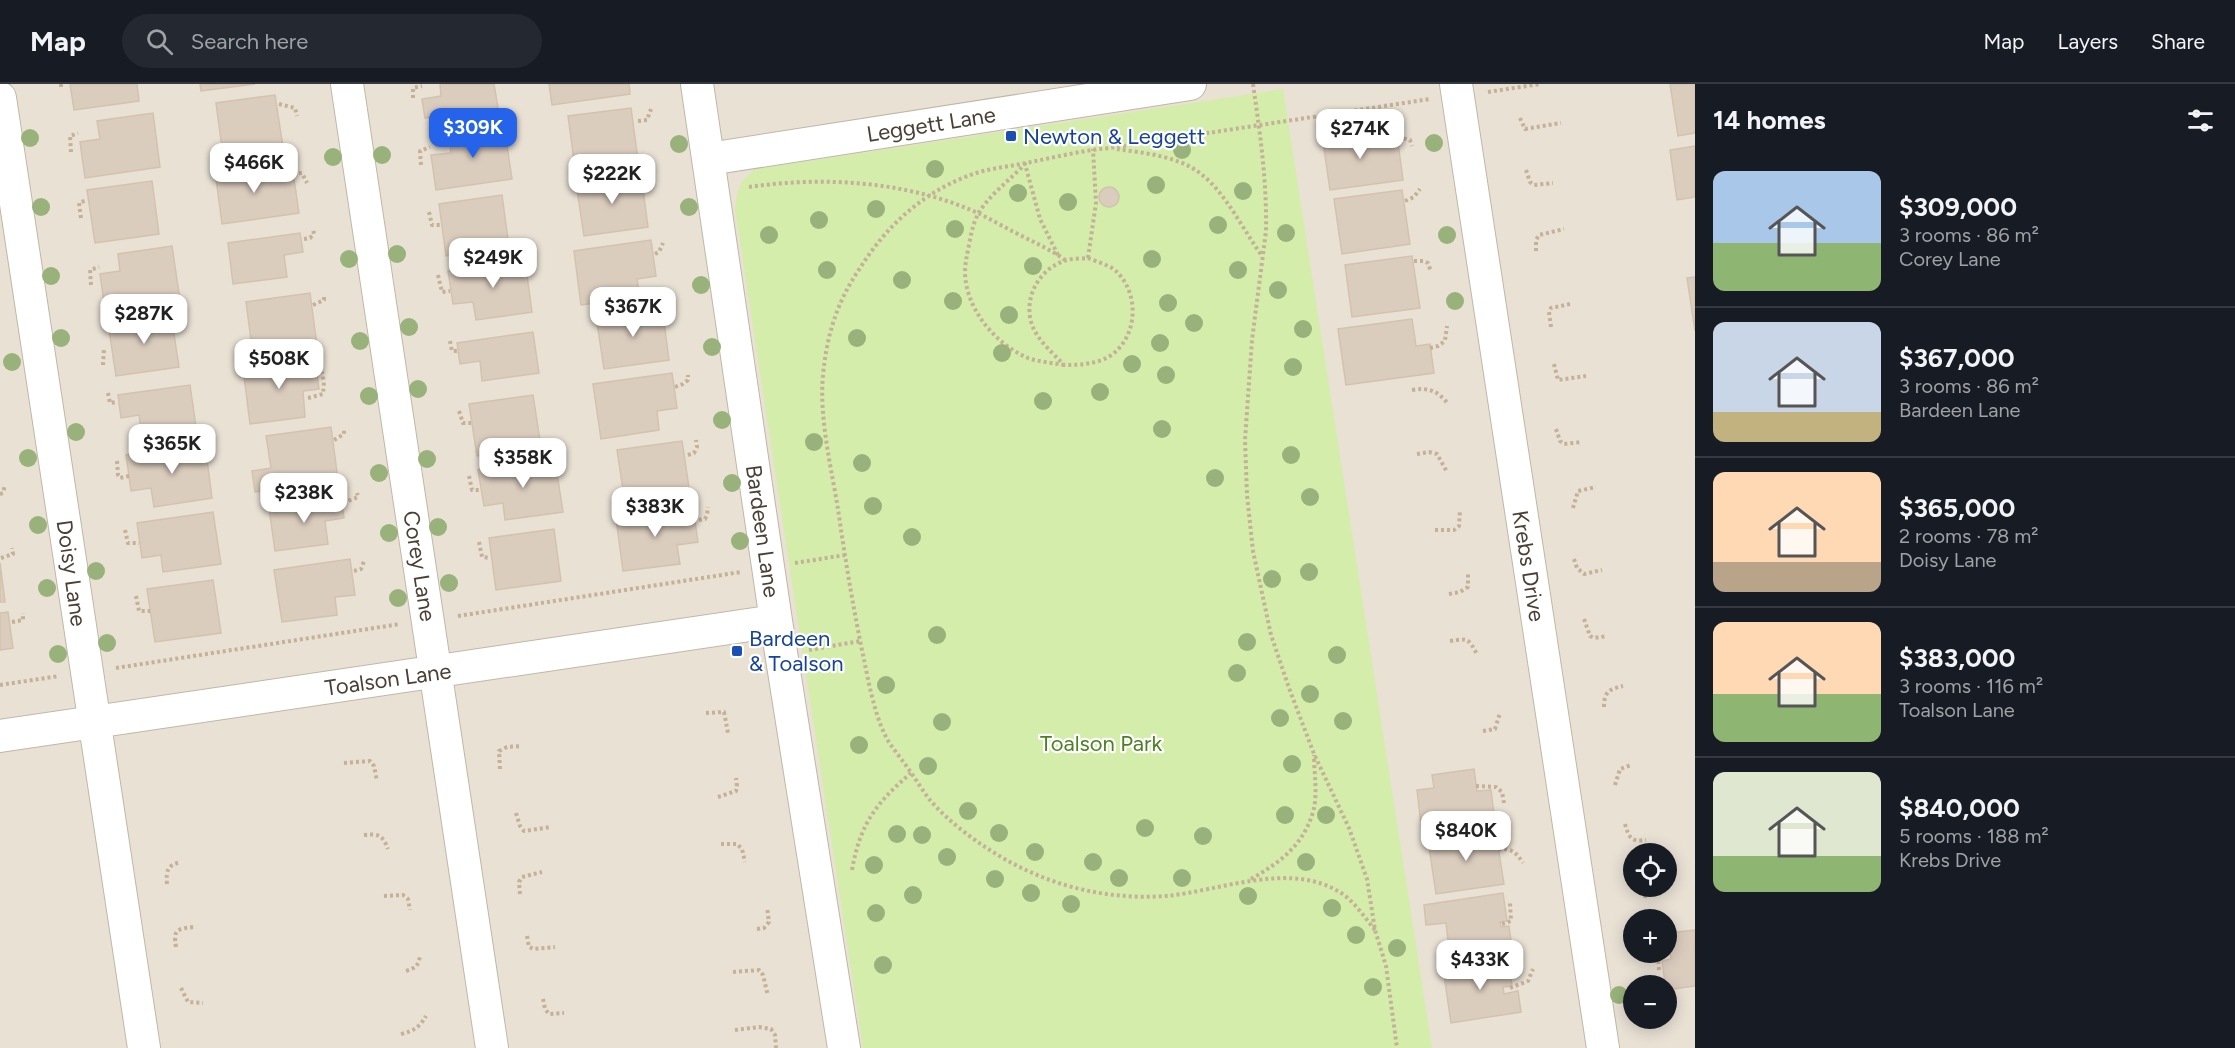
<!DOCTYPE html>
<html lang="en">
<head>
<meta charset="utf-8">
<style>
  body { margin:0; font-family:Figtree,sans-serif; background:#242831; color:#f1f3f6; height:100vh; display:flex; flex-direction:column; font-size:22px; white-space:nowrap }
  * { box-sizing:border-box; margin:0 }
  p { font-size:20px; color:#9ea1a6 }
  .icon { flex:none; width:33px; height:33px; fill:none; stroke:currentColor; stroke-width:2; stroke-linecap:round; stroke-linejoin:round }
  .map { position:relative; flex:1; overflow:hidden }
  .side { display:flex; flex-direction:column; background:#171b24; width:540px }
  .side>* { flex:none }
  .controls { position:absolute; left:1623px; top:759px; display:grid; gap:12px }
  .controls a { display:grid; place-items:center; width:54px; height:54px; border-radius:50%; background:#171b24; box-shadow:0 3px 15px #0003; font-size:30px }
  .price { position:absolute; translate:-50% -51px; padding:0 14px; border-radius:12px; background:#fff; color:#222; font-size:20px; line-height:39px; filter:drop-shadow(0 2px 3px #0008) }
  .price::after { content:''; position:absolute; left:50%; top:36px; width:18px; height:14px; margin-left:-9px; background:inherit; clip-path:polygon(0 0,100% 0,50% 100%) }
  .price.on { background:#2563eb; color:#fff }
  ul { padding:0; list-style:none }
  li { display:flex; align-items:center; gap:18px; height:150px; padding:0 18px }
  li+li { border-top:2px solid #363941 }
  li span { display:grid; place-items:center; flex:none; width:168px; height:120px; border-radius:12px; color:#555 }
  li>.icon { margin-inline-start:auto }
  span .icon { width:72px; height:72px; fill:#fffc; stroke-width:1 }
  li b { font-size:26px }
  h2 { display:flex; justify-content:space-between; align-items:center; height:72px; padding:0 18px; font-size:26px }
  header { display:flex; align-items:center; gap:36px; box-sizing:border-box; height:84px; padding:0 30px; background:#171b24; border-bottom:2px solid #363941 }
  header strong { font-size:28px }
  nav { display:flex; gap:33px; margin-inline-start:auto; font-size:21px }
  .search { width:420px; height:54px; background:#242831; display:flex; align-items:center; gap:15px; box-sizing:border-box; padding:0 21px; border-radius:33px; color:#9ea1a6; font-size:22px }
  main { display:flex; flex:1; min-height:0 }
  .map>svg:first-child { display:block }
  .residential { fill:#e9e1d4; fill-rule:evenodd }
  .green { fill:#d4edab }
  .building { fill:#dbcdbe; stroke:#d3c2ad; stroke-width:1.5 }
  .lines { fill:none; stroke-linecap:round; stroke-linejoin:round }
  .minor-casing { stroke:#c1b7a8; stroke-width:34 }
  .path { stroke:#c4b198; stroke-width:4; stroke-dasharray:3 3; stroke-linecap:butt }
  .minor { stroke:#fff; stroke-width:32 }
  .tree { fill:#99b27b }
  .transit-dot { fill:#1a4fb4; stroke:#fff; stroke-width:2 }
  .labels { text-anchor:middle; stroke-width:4.5; stroke-linejoin:round; paint-order:stroke }
  .street-label { font-size:22px; fill:#493f35; stroke:#fff }
  .transit-label { font-size:22px; fill:#164399; stroke:#fff; text-anchor:start }
  .park-label { font-size:22px; fill:#4d8022; stroke:#fff }
</style>
</head>
<body>
<header>
<strong>Map</strong>
<div class="search"><svg class="icon" aria-label="search" viewBox="0 0 24 24"><circle cx="10" cy="10" r="6"/><path d="M15 15l6 6"/></svg>Search here</div>
<nav><a>Map</a><a>Layers</a><a>Share</a></nav>
</header>
<main>
<div class="map">
<svg width="1695" height="964" viewBox="0 0 1695 964">
  <rect width="100%" height="100%" fill="#f5efe7"/>
  <path class="residential" d="M0 0H1695V964H0ZM1634 770H1666V802H1634ZM1634 836H1666V868H1634ZM1634 902H1666V934H1634Z"/>
  <path class="green" d="M1283 5 1432 964H863L735 125C738 104 738 98 756 85Z"/>
  <path class="building" d="M70 0H137L139 17 74 26Z
    M200 0H255L201 7Z
    M440 0H494L498 24 425 34 422 15 441 12Z
    M549 0H629L630 10 552 21Z
    M1670 0H1695V49L1678 52Z
    M275 11 283 63 223 71 216 19Z
    M631 24 638 76 575 84 568 32Z
    M153 29 160 83 85 94 80 58 100 55 97 37Z
    M504 42 512 95 436 106 431 71 451 69 449 50Z
    M1375 44 1377 62 1398 59 1403 96 1330 106 1322 51Z
    M1695 62V113L1677 116 1670 66Z
    M271 79 274 97 294 95 299 129 222 140 215 87Z
    M641 90 648 143 584 152 576 99Z
    M152 97 159 150 95 159 87 106Z
    M1099 113a10 10 0 1 1 20 0a10 10 0 1 1-20 0Z
    M1402 106 1410 160 1342 170 1334 115Z
    M502 111 509 163 446 172 439 120Z
    M300 149 303 168 284 171 287 193 233 200 228 159Z
    M651 156 656 192 637 195 640 213 581 221 574 167Z
    M172 162 180 216 105 226 100 190 120 187 118 170Z
    M1412 172 1420 224 1352 233 1345 181Z
    M525 176 532 228 476 236 473 218 453 220 448 187Z
    M1695 193V247L1687 194Z
    M310 209 317 262 253 271 246 218Z
    M662 223 669 276 604 285 596 232Z
    M171 230 179 283 116 292 108 239Z
    M1412 235 1416 262 1430 260 1434 289 1346 301 1338 245Z
    M533 248 539 289 482 297 480 277 460 280 457 259Z
    M315 276 319 305 303 307 305 333 250 340 243 284Z
    M672 289 677 324 657 327 659 346 601 355 593 300Z
    M190 301 196 343 142 351 139 331 121 334 118 311Z
    M533 311 541 363 477 372 469 320Z
    M331 343 338 396 255 408 252 387 271 384 266 352Z
    M682 357 690 410 625 419 617 366Z
    M205 360 212 414 154 423 151 404 131 407 126 371Z
    M555 376 563 428 505 436 503 419 484 422 478 386Z
    M341 414 344 434 325 437 328 460 275 467 269 424Z
    M693 423 698 458 677 461 680 480 623 487 616 434Z
    M213 428 221 480 163 488 161 471 142 474 137 439Z
    M554 445 561 497 496 506 489 454Z
    M350 475 355 511 335 513 337 531 282 538 274 486Z
    M0 479 5 518H0Z
    M213 496 221 549 155 558 147 505Z
    M8 528 13 564 0 566V529Z
    M1474 685 1477 707 1491 706 1495 739 1422 749 1417 706 1434 704 1432 691Z
    M1499 746 1502 762H1498L1504 800 1436 810 1428 756Z
    M1503 809 1507 837 1500 838 1501 843 1509 842 1512 864 1450 873 1446 839 1426 841 1424 821Z
    M1695 846V902L1666 906 1662 877 1671 875 1669 855H1671L1670 849Z
    M1508 875 1512 902 1503 903 1504 910 1518 907 1521 928 1451 939 1443 884Z"/>
  <g class="lines">
    <defs>
      <path id="minor" d="M347 0 492 964
        M697 0 776 537 844 964
        M1456 0 1603 964
        M0 14 144 964
        M709 75 1190 0
        M0 652 776 537"/>
    </defs>
    <use href="#minor" class="minor-casing"/>
    <path class="path" d="M61 0V3
      M1253 0C1260 49 1267 97 1266 147L1252 256 1245 356 1247 411 1253 467 1271 551 1289 604 1314 670 1349 744 1367 795 1375 846 1386 882 1397 964
      M1488 8 1540 0
      M413 14V4L422 2
      M279 20 295 24 297 32
      M1520 34 1525 45 1561 39
      M638 37 647 36 651 25
      M1386 54 1399 53 1410 56 1412 62
      M1117 65C1144 69 1179 72 1201 90 1225 108 1244 147 1262 172
      M71 68 70 52 78 49
      M421 81 420 67 430 63
      M1526 86 1530 98 1534 101 1553 99
      M293 90 302 89 307 99
      M749 103C825 92 908 97 980 130 992 136 1004 143 1016 149 1033 158 1050 165 1065 176
      M1405 117 1414 113 1420 105
      M429 128 432 141H441
      M81 134 79 119 87 116
      M304 155 310 154 314 150 313 145
      M1536 167V156L1539 151 1564 145
      M655 170 659 168 663 159
      M1058 171 1040 135 1025 80C1010 96 989 111 978 130 973 140 971 150 969 161 967 171 965 179 965 189 966 225 995 260 1028 274 1040 278 1052 279 1064 281
      M1088 174C1097 178 1110 181 1117 188 1139 210 1138 250 1113 270 1099 280 1081 281 1064 281 1053 269 1038 257 1032 241 1023 215 1038 186 1064 177 1071 174 1081 175 1088 174Z
      M1088 174 1096 119 1093 65
      M1414 177H1423L1428 179 1431 188
      M438 191 442 208 450 207
      M91 201 90 186 99 183
      M313 221 324 216V210
      M666 231 673 227 672 224
      M1551 243 1549 228 1551 224 1570 220
      M450 257 452 267H458
      M1430 264 1438 262 1445 257 1447 242
      M1554 280 1558 296 1586 292
      M103 281 104 265
      M675 303 683 300 688 296V291
      M1412 306C1429 303 1438 307 1448 320
      M108 309 110 319 117 318
      M308 314 323 310 324 298 322 288
      M459 327 463 339H471
      M1556 345 1560 357 1564 360 1582 358
      M334 356 344 350V345
      M1417 370 1429 368 1437 370 1447 388
      M688 371 694 369 697 363 696 356
      M117 377 118 391 120 394 129 392
      M469 392 472 406H479
      M0 410 3 409 5 401
      M343 419 358 413 357 409
      M1573 424 1578 407 1596 403
      M699 436 705 435 707 431 708 423
      M125 446 128 459H139
      M1435 446H1454L1459 442 1460 426
      M479 458 482 473 490 474
      M1 474 13 470 12 464
      M1574 475 1577 484 1584 490 1602 486
      M795 479 845 471
      M354 487 361 485 364 477
      M1449 510 1460 508 1468 503V489
      M136 512 139 527H150
      M458 532 741 488
      M1584 535 1590 552 1594 554 1607 552
      M12 538 23 536V529
      M1450 557C1468 554 1468 554 1477 570
      M809 566 860 557
      M116 584 400 540
      M0 601 59 592
      M1604 623C1604 608 1609 605 1623 602
      M706 629 724 628 728 649
      M1483 647 1495 645 1500 629
      M344 679 370 677 374 682 377 697
      M500 685 499 667 507 663 522 662
      M1615 701 1620 685 1631 681
      M1476 702 1496 703 1502 708 1504 719
      M718 713 736 707 737 702 736 694
      M516 729 520 742 524 747 551 743
      M1625 740C1629 754 1631 758 1646 756
      M364 751C379 749 383 752 388 765
      M721 760H737L742 765 745 778
      M1498 765C1511 764 1516 768 1523 779
      M852 786C860 740 876 719 911 689
      M1666 793 1673 792
      M1251 795C1279 779 1303 762 1313 728 1318 711 1314 689 1314 671
      M167 800C166 787 167 781 181 778
      M520 810 519 798 522 793 542 788
      M384 812 403 811 408 815 410 826
      M1645 814 1646 802
      M1502 840 1511 837 1510 819
      M757 845 764 844 769 838 767 823
      M1375 846C1365 834 1356 820 1344 811 1293 775 1221 807 1166 812 1111 816 1058 804 1010 778 984 764 949 739 930 716 922 706 915 694 907 683 901 674 893 665 887 655 874 630 869 599 863 571 853 523 845 474 838 425 831 383 819 333 823 291 827 250 837 218 860 184 886 143 920 111 965 93 986 84 1009 83 1031 78 1057 73 1083 66 1110 64L1430 15
      M527 852 529 863 534 865 555 863
      M176 863C173 845 177 845 194 843
      M1666 867 1670 866
      M1659 886 1658 872 1661 868
      M406 887C416 884 419 881 420 871
      M733 888 759 886 763 891 768 912
      M181 904 188 918 203 919
      M1510 904 1528 897 1533 885
      M543 915 545 925 549 930 564 929
      M735 946 759 943 771 945 775 951 776 964
      M401 950C413 947 419 944 426 932"/>
    <use href="#minor" class="minor"/>
  </g>
  <g class="tree">
    <circle cx="30" cy="54" r="9"/>
    <circle cx="1434" cy="59" r="9"/>
    <circle cx="679" cy="60" r="9"/>
    <circle cx="1182" cy="66" r="9"/>
    <circle cx="382" cy="71" r="9"/>
    <circle cx="333" cy="73" r="9"/>
    <circle cx="935" cy="85" r="9"/>
    <circle cx="1156" cy="101" r="9"/>
    <circle cx="1243" cy="107" r="9"/>
    <circle cx="1018" cy="109" r="9"/>
    <circle cx="1068" cy="118" r="9"/>
    <circle cx="41" cy="123" r="9"/>
    <circle cx="689" cy="123" r="9"/>
    <circle cx="876" cy="125" r="9"/>
    <circle cx="819" cy="136" r="9"/>
    <circle cx="1218" cy="141" r="9"/>
    <circle cx="955" cy="145" r="9"/>
    <circle cx="1286" cy="149" r="9"/>
    <circle cx="769" cy="151" r="9"/>
    <circle cx="1447" cy="151" r="9"/>
    <circle cx="397" cy="170" r="9"/>
    <circle cx="349" cy="175" r="9"/>
    <circle cx="1152" cy="175" r="9"/>
    <circle cx="1033" cy="182" r="9"/>
    <circle cx="827" cy="186" r="9"/>
    <circle cx="1238" cy="186" r="9"/>
    <circle cx="51" cy="192" r="9"/>
    <circle cx="902" cy="196" r="9"/>
    <circle cx="701" cy="201" r="9"/>
    <circle cx="1278" cy="206" r="9"/>
    <circle cx="953" cy="217" r="9"/>
    <circle cx="1455" cy="217" r="9"/>
    <circle cx="1168" cy="219" r="9"/>
    <circle cx="1009" cy="231" r="9"/>
    <circle cx="1194" cy="239" r="9"/>
    <circle cx="409" cy="243" r="9"/>
    <circle cx="1303" cy="245" r="9"/>
    <circle cx="61" cy="254" r="9"/>
    <circle cx="857" cy="254" r="9"/>
    <circle cx="360" cy="257" r="9"/>
    <circle cx="1160" cy="259" r="9"/>
    <circle cx="712" cy="263" r="9"/>
    <circle cx="1002" cy="269" r="9"/>
    <circle cx="12" cy="278" r="9"/>
    <circle cx="1132" cy="280" r="9"/>
    <circle cx="1293" cy="283" r="9"/>
    <circle cx="1166" cy="291" r="9"/>
    <circle cx="418" cy="305" r="9"/>
    <circle cx="1100" cy="308" r="9"/>
    <circle cx="369" cy="312" r="9"/>
    <circle cx="1043" cy="317" r="9"/>
    <circle cx="722" cy="336" r="9"/>
    <circle cx="1162" cy="345" r="9"/>
    <circle cx="76" cy="348" r="9"/>
    <circle cx="814" cy="358" r="9"/>
    <circle cx="1291" cy="371" r="9"/>
    <circle cx="28" cy="374" r="9"/>
    <circle cx="427" cy="375" r="9"/>
    <circle cx="862" cy="379" r="9"/>
    <circle cx="379" cy="389" r="9"/>
    <circle cx="1215" cy="394" r="9"/>
    <circle cx="732" cy="399" r="9"/>
    <circle cx="1310" cy="413" r="9"/>
    <circle cx="873" cy="422" r="9"/>
    <circle cx="38" cy="441" r="9"/>
    <circle cx="438" cy="443" r="9"/>
    <circle cx="389" cy="449" r="9"/>
    <circle cx="912" cy="453" r="9"/>
    <circle cx="740" cy="457" r="9"/>
    <circle cx="96" cy="487" r="9"/>
    <circle cx="1309" cy="488" r="9"/>
    <circle cx="1272" cy="495" r="9"/>
    <circle cx="449" cy="499" r="9"/>
    <circle cx="47" cy="504" r="9"/>
    <circle cx="398" cy="514" r="9"/>
    <circle cx="937" cy="551" r="9"/>
    <circle cx="1247" cy="558" r="9"/>
    <circle cx="107" cy="559" r="9"/>
    <circle cx="58" cy="570" r="9"/>
    <circle cx="1337" cy="571" r="9"/>
    <circle cx="1237" cy="589" r="9"/>
    <circle cx="886" cy="601" r="9"/>
    <circle cx="1310" cy="610" r="9"/>
    <circle cx="1280" cy="634" r="9"/>
    <circle cx="1343" cy="637" r="9"/>
    <circle cx="942" cy="638" r="9"/>
    <circle cx="859" cy="661" r="9"/>
    <circle cx="1292" cy="680" r="9"/>
    <circle cx="928" cy="682" r="9"/>
    <circle cx="968" cy="727" r="9"/>
    <circle cx="1285" cy="731" r="9"/>
    <circle cx="1326" cy="731" r="9"/>
    <circle cx="1145" cy="744" r="9"/>
    <circle cx="999" cy="749" r="9"/>
    <circle cx="897" cy="750" r="9"/>
    <circle cx="922" cy="751" r="9"/>
    <circle cx="1203" cy="752" r="9"/>
    <circle cx="1035" cy="768" r="9"/>
    <circle cx="947" cy="773" r="9"/>
    <circle cx="1093" cy="778" r="9"/>
    <circle cx="1306" cy="778" r="9"/>
    <circle cx="874" cy="781" r="9"/>
    <circle cx="1119" cy="794" r="9"/>
    <circle cx="1182" cy="794" r="9"/>
    <circle cx="995" cy="795" r="9"/>
    <circle cx="1031" cy="809" r="9"/>
    <circle cx="913" cy="811" r="9"/>
    <circle cx="1248" cy="812" r="9"/>
    <circle cx="1071" cy="820" r="9"/>
    <circle cx="1332" cy="824" r="9"/>
    <circle cx="876" cy="829" r="9"/>
    <circle cx="1356" cy="851" r="9"/>
    <circle cx="1397" cy="864" r="9"/>
    <circle cx="883" cy="881" r="9"/>
    <circle cx="1373" cy="903" r="9"/>
    <circle cx="1619" cy="911" r="9"/>
  </g>
  <g class="transit-dot">
    <rect x="1005" y="46" width="12" height="12" rx="3"/>
    <rect x="731" y="561" width="12" height="12" rx="3"/>
  </g>
  <g class="labels">
    <g class="street-label">
      <text transform="translate(931 40) rotate(-9)" y="8">Leggett Lane</text>
      <text transform="translate(763 447) rotate(82)" y="8">Bardeen Lane</text>
      <text transform="translate(420 482) rotate(81)" y="8">Corey Lane</text>
      <text transform="translate(1529 482) rotate(81)" y="8">Krebs Drive</text>
      <text transform="translate(72 489) rotate(82)" y="8">Doisy Lane</text>
      <text transform="translate(388 595) rotate(-8)" y="8">Toalson Lane</text>
    </g>
    <g class="transit-label">
      <text x="1023" y="60">Newton &amp; Leggett</text>
      <text x="749" y="562">Bardeen<tspan x="749" dy="25">&amp; Toalson</tspan></text>
    </g>
    <g class="park-label">
      <text x="1101" y="667">Toalson Park</text>
    </g>
  </g>
</svg>
<div class="controls">
<a><svg class="icon" aria-label="locate" viewBox="0 0 24 24"><circle cx="12" cy="12" r="6"/><path d="M12 2v4M12 18v4M2 12h4M18 12h4"/></svg></a>
<a>+</a>
<a>−</a>
</div>
<b class="price on" style="left:473px;top:75px">$309K</b>
<b class="price" style="left:1360px;top:76px">$274K</b>
<b class="price" style="left:254px;top:110px">$466K</b>
<b class="price" style="left:612px;top:121px">$222K</b>
<b class="price" style="left:493px;top:205px">$249K</b>
<b class="price" style="left:633px;top:254px">$367K</b>
<b class="price" style="left:144px;top:261px">$287K</b>
<b class="price" style="left:279px;top:306px">$508K</b>
<b class="price" style="left:172px;top:391px">$365K</b>
<b class="price" style="left:523px;top:405px">$358K</b>
<b class="price" style="left:304px;top:440px">$238K</b>
<b class="price" style="left:655px;top:454px">$383K</b>
<b class="price" style="left:1466px;top:778px">$840K</b>
<b class="price" style="left:1480px;top:907px">$433K</b>
</div>
<section class="side">
<h2>14 homes<svg class="icon" aria-label="filters" viewBox="0 0 24 24"><path d="M4 7h16M4 17h16"/><circle cx="9" cy="7" r="2"/><circle cx="15" cy="17" r="2"/></svg></h2>
<ul>
<li><span style="background:linear-gradient(#a9c7e8 60%,#8fb573 0)"><svg class="icon" aria-label="home" viewBox="0 0 24 24"><path d="M3 11l9-7 9 7M6 9v11h12V9"/></svg></span><div><b>$309,000</b><p>3 rooms · 86 m²</p><p>Corey Lane</p></div></li>
<li><span style="background:linear-gradient(#c9d6e8 75%,#c2b280 0)"><svg class="icon" aria-label="home" viewBox="0 0 24 24"><path d="M3 11l9-7 9 7M6 9v11h12V9"/></svg></span><div><b>$367,000</b><p>3 rooms · 86 m²</p><p>Bardeen Lane</p></div></li>
<li><span style="background:linear-gradient(#ffd9b3 75%,#b9a48a 0)"><svg class="icon" aria-label="home" viewBox="0 0 24 24"><path d="M3 11l9-7 9 7M6 9v11h12V9"/></svg></span><div><b>$365,000</b><p>2 rooms · 78 m²</p><p>Doisy Lane</p></div></li>
<li><span style="background:linear-gradient(#ffd9b3 60%,#8fb573 0)"><svg class="icon" aria-label="home" viewBox="0 0 24 24"><path d="M3 11l9-7 9 7M6 9v11h12V9"/></svg></span><div><b>$383,000</b><p>3 rooms · 116 m²</p><p>Toalson Lane</p></div></li>
<li><span style="background:linear-gradient(#dfe7d0 70%,#8fb573 0)"><svg class="icon" aria-label="home" viewBox="0 0 24 24"><path d="M3 11l9-7 9 7M6 9v11h12V9"/></svg></span><div><b>$840,000</b><p>5 rooms · 188 m²</p><p>Krebs Drive</p></div></li>
</ul>
</section>
</main>
</body>
</html>
